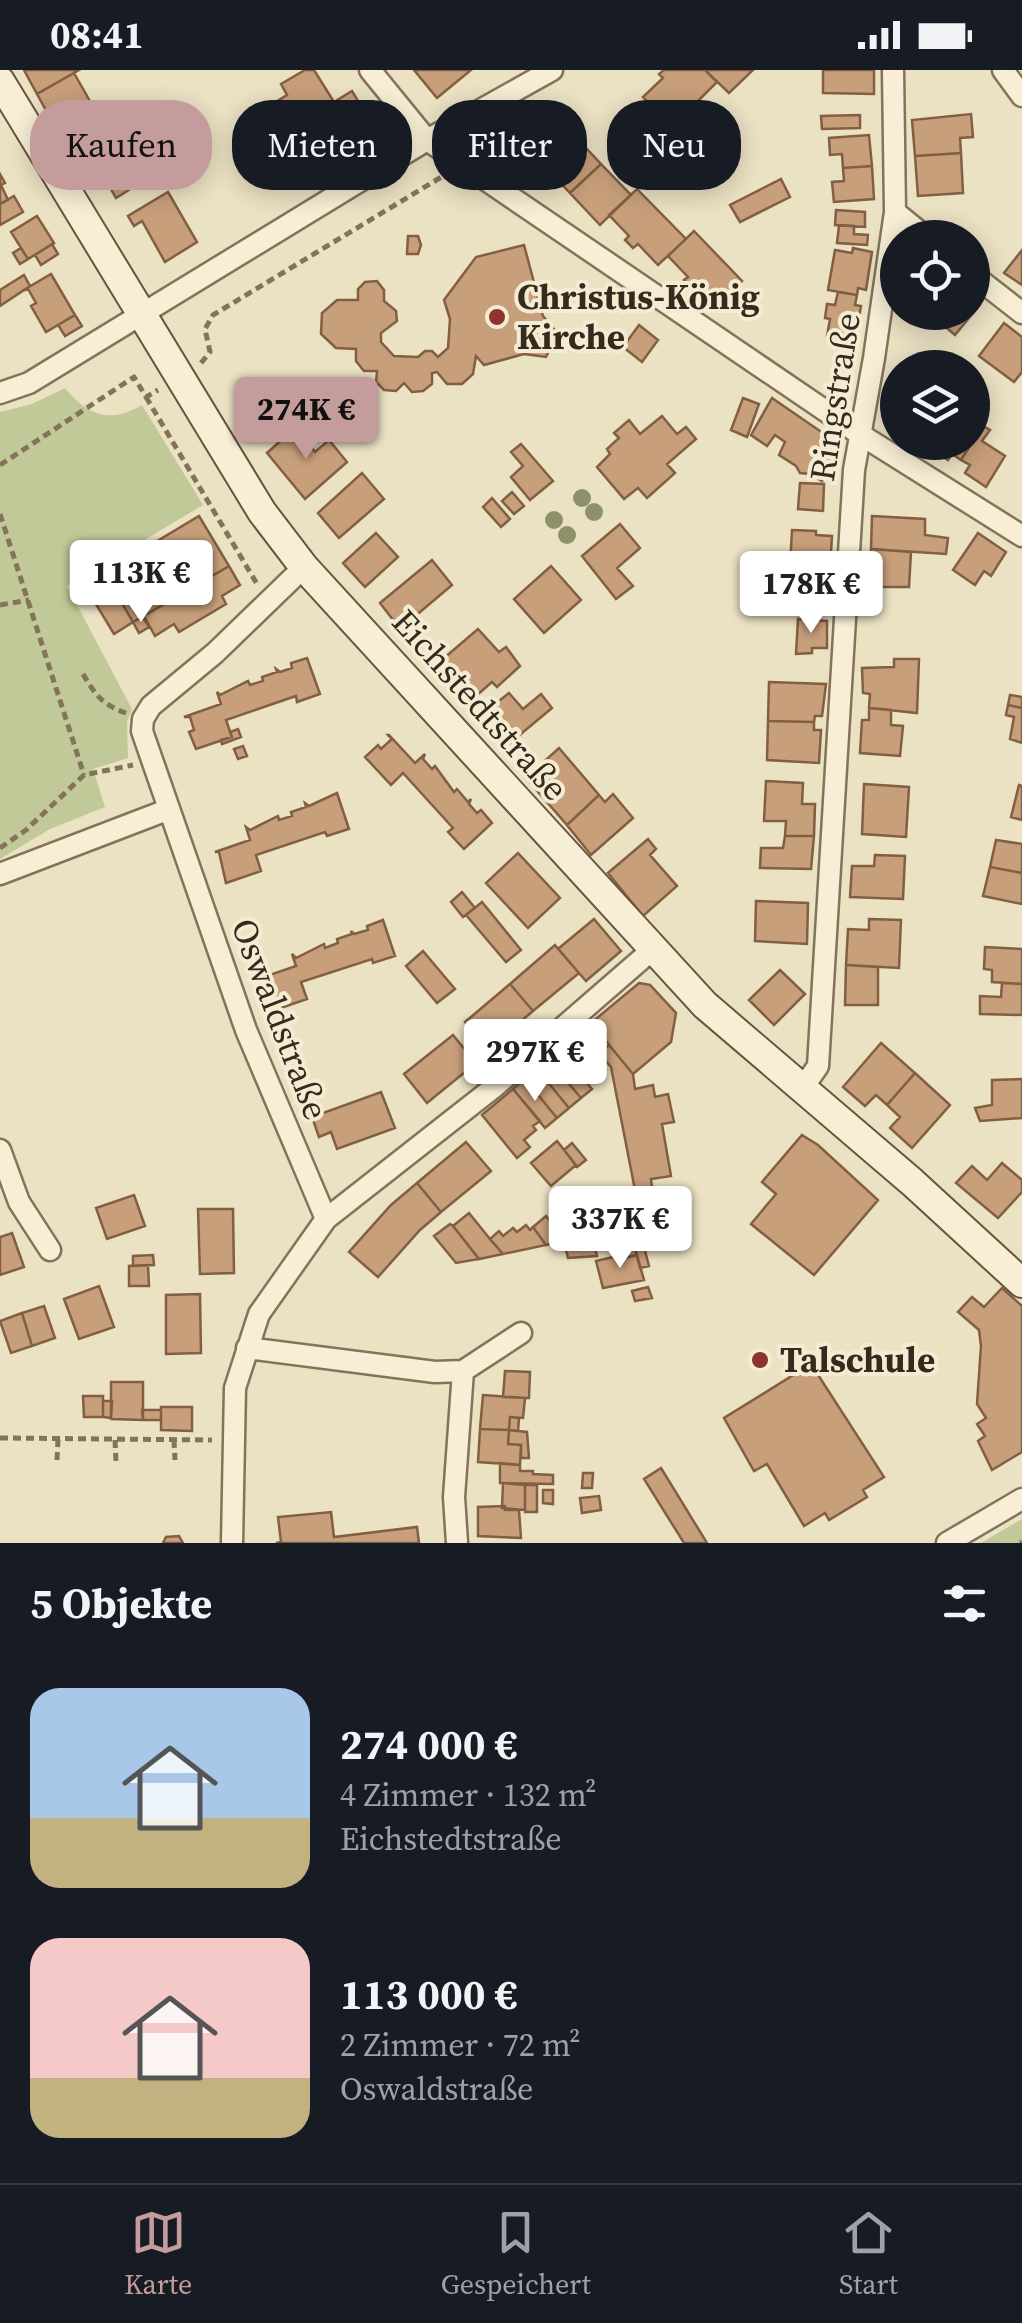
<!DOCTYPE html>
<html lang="de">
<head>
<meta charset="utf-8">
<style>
  body { margin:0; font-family:"Source Serif 4",serif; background:#20242c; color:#f1f3f6; height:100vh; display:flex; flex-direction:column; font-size:38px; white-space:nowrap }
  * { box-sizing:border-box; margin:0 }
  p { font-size:32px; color:#9ea1a6 }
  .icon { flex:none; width:55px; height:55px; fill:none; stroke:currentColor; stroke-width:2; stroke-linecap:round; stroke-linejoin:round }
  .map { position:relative; height:1473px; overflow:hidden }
  .drawer { display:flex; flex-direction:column; background:#171b24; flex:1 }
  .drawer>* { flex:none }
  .hud { position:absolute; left:30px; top:30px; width:962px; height:90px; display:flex; gap:20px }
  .controls { position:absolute; left:880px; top:150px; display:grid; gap:20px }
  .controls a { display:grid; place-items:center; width:110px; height:110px; border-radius:50%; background:#171b24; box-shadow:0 5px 25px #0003; font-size:50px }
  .price { position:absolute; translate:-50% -85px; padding:0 22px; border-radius:10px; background:#fff; color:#222; font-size:32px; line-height:65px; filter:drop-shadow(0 2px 5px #0008) }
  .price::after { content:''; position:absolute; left:50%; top:60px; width:30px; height:22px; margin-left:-15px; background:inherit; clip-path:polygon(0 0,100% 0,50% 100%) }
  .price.on { background:#c59c9c; color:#111 }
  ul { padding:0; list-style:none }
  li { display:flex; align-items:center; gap:30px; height:250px; padding:0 30px }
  li span { display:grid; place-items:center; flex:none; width:280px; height:200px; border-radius:30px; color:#555 }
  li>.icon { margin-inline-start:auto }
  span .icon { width:120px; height:120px; fill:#fffc; stroke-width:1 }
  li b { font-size:42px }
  h2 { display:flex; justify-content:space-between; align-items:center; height:120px; padding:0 30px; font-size:42px }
  .chip { padding:0 35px; border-radius:40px; background:#171b24; box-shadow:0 5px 25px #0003; font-size:35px; line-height:90px }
  .chip.on { background:#c59c9c; color:#111 }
  .status { display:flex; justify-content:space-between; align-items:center; height:70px; padding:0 50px; background:#171b24; direction:ltr }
  .status svg { height:28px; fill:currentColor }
  .menu { display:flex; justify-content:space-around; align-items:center; height:140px; border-top:2px solid #363941; background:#171b24; font-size:28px; color:#9ea1a6 }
  .menu a { display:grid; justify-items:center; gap:5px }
  .menu .on { color:#c59c9c }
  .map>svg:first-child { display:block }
  .green { fill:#c0c997 }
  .building { fill:#c89f7b; stroke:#825f42; stroke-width:2.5 }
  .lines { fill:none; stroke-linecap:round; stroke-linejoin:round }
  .street-casing { stroke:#84735b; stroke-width:25 }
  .secondary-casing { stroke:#66543e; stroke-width:32 }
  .path { stroke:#84735b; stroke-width:5; stroke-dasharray:8 5; stroke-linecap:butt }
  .street { stroke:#f7eed5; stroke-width:20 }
  .secondary { stroke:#f7eed5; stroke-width:28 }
  .tree { fill:#8f916d }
  .poi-dot { fill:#90322e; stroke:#f3ebd2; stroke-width:4 }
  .labels { text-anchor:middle; stroke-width:8; stroke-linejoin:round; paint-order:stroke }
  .poi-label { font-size:35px; font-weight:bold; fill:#352a1e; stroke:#f3ebd2; text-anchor:start }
  .street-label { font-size:35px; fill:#352a1e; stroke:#f3ebd2 }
</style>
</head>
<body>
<div class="status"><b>08:41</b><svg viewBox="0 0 49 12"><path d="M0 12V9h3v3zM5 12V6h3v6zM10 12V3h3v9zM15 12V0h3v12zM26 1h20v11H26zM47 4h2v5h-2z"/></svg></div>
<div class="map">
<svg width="1022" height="1473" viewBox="0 0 1022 1473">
  <rect width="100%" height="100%" fill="#ebe1c3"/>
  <path class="green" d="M65 318C88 346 110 354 142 335L203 435 67 516 132 639 127 652 128 688 93 699 105 737 50 759 0 789V342L32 334Z
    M1022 1449V1473H981Z"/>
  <path class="building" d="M24 0H79L37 24Z
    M305 0H314L334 32 352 21 375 59 301 103 264 39 287 25 281 14Z
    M414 0H471L437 28Z
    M664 0H705L717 12 672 57 643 27 663 8 659 4Z
    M705 0H753L729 23Z
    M823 0H874V24L823 23Z
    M74 3 108 63 70 84 37 24Z
    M971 44 973 67 960 68 961 83 915 86 912 50Z
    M860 45V58L822 59 821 46Z
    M571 62 601 94 570 123 540 92Z
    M869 65 872 96 843 98 842 84 830 85 829 68Z
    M124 76 143 111 116 128 96 93Z
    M961 83 963 123 918 126 915 86Z
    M601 94 631 125 600 155 570 123Z
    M872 96 874 129 834 132 832 112 844 111 843 98Z
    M0 104 5 113 1 115 8 130 0 134Z
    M781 109 790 127 740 152 730 135Z
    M637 119 686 169 658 195 638 174 633 178 625 170 629 166 609 145Z
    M168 122 197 172 165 192 142 151 134 156 128 146Z
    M14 126 23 142 0 155V134Z
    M836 140 865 142V157L835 155Z
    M37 146 54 173 28 189 11 162Z
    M839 155 854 156V164L868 165 867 175 837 173Z
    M694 161 742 211 715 236 696 215 692 219 684 210 688 207 668 186Z
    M408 166H418L421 175 418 184H407Z
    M52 174 58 184 41 195 35 185Z
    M524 175 543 246 558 264 546 287 524 284 484 295 476 286 473 304 462 314H447L437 302 432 303V314L423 321 412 322 404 313 396 321 384 320 376 312 377 301H364L356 291V279L336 278 321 264 322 243 337 230H358V219L365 212 377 211 384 220V231L396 241 397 251 381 263V272L394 286 418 287 425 281H432L438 287 448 278 450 249 444 230 476 187Z
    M21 178 28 189 20 194 13 183Z
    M853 178 872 182 866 220 858 218 857 225 828 220 835 180 852 183Z
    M1022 180V215L1004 203Z
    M51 204 75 245 46 262 31 236 36 233 28 219 22 221Z
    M24 205 30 216 0 236V220Z
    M838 222 857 225 855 235 861 236 855 271 827 266 830 249 825 248 827 234 835 235Z
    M972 232 978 237 955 265 929 243 972 242Z
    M75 245 82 256 65 266 58 255Z
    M1004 253 1022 267V302L1014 312 979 286Z
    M639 255 658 270 642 292 623 277Z
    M743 328 759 334 747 367 731 360Z
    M772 328 836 372 830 382 837 388 822 411 810 404 800 403 796 396 779 385 785 372 775 365 767 376 751 365Z
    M662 346 677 364 686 357 696 369 667 394 675 403 647 428 638 418 624 429 597 397 610 384 607 379 619 368 614 363 629 350 640 364Z
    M972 350 983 356 972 372Z
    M983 356 990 360 982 371 1005 386 986 417 965 403 970 395 961 390Z
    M296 357 315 382 329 370 347 392 305 429 267 383Z
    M928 372H972L961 390 952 384 948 390 926 376Z
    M521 374 553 411 530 430 511 407 523 396 511 382Z
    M362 403 384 429 339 468 318 443Z
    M800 413 824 414 823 441 798 439Z
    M512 422 524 436 514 444 502 431Z
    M492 428 510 449 501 457 483 437Z
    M199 446 229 496 133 552 104 503Z
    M872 446 925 449V465L948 468 946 484 871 479Z
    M620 454 640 478 617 498 633 516 616 529 582 486Z
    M792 460 816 461V465L832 466 830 499 790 497Z
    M376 463 398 487 365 517 343 493Z
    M978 463 1006 482 991 506 984 501 975 515 953 500Z
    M871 479 911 482 909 517H869Z
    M432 490 452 515 400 559 380 533Z
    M229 496 240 515 222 526 226 534 179 562 174 554 155 566 144 546Z
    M551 496 581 530 544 563 514 529Z
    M111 514 133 552 114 564 91 526Z
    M143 547 149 557 139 563 133 552Z
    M798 549 827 551V578H812V583L796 584Z
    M478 559 499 582 506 577 520 596 497 617 492 612 468 633 436 595Z
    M307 588 320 624 297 632 296 626 226 650 232 667 196 679 189 662 194 660 190 647H184L221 634 217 622 220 625 248 611 250 615 263 611 262 607 277 602 276 599 280 602 292 598 291 593Z
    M894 589H919L917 643 869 638 870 624 863 623 862 598 894 597Z
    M769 612 826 614 822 646H815L814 652 768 651Z
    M509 623 523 639 541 624 552 638 510 673 484 643Z
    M1010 625 1022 627V638L1008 635Z
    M1008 635 1022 638V673L1010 669 1014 647 1006 645Z
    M869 638 891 640V655L903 656 900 686 860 683 862 650H869Z
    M768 651 814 652V660H821L819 693 767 690Z
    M238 659 241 667 222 674 221 670 232 667 230 662Z
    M388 665H389L415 693 425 684 423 689 432 699 435 696 454 722 457 719 468 732 471 729 469 734 477 743 481 740 492 753 464 779 448 762 453 758 403 703 391 715 365 687 378 675 381 679 392 669Z
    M243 676 247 686 238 689 234 679Z
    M559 678 599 725 567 755 526 708Z
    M766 711 803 713 802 734H815L814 766H785L786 751H764Z
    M864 714 909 717 906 767 862 764Z
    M1019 715 1022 716V750L1011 747Z
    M337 723 349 759 327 766 325 762 256 785 261 801 226 813 219 782H215L250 770 246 757 250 760 278 746 279 750 292 746 291 742 306 737 305 733 309 736Z
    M613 724 633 748 591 785 567 755 599 725 605 732Z
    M785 766H814L811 799 760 798 761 778H783Z
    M648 769 656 779 650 785 677 816 643 846 608 803Z
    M996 770 1022 774V803L990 797Z
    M518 783 560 828 528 858 486 813Z
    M875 785 905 786 903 829 850 827 852 796H874Z
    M990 797 1022 803V834L983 826Z
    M462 822 475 838 463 847 451 832Z
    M756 831 808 833 807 874 755 871Z
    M482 832 521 880 506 892 466 845Z
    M594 849 621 881 586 911 558 879Z
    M869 849 901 850 899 898 846 895 848 859 869 860Z
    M383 850 395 886 373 893 372 889 301 912 307 929 272 941 265 909 261 908 296 896 292 884 296 888 324 874 325 878 338 873 337 869 352 864 351 861 354 864 368 860 367 856Z
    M555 875 579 903 533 941 510 914Z
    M985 877 1022 879V914L992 912V900L984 899Z
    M423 881 455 919 437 933 406 896Z
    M846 895 878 897V935H845Z
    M780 900 805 924 774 955 749 930Z
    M639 913 650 915 676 943 671 972 633 1004 591 953Z
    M1002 913 1022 914V945L980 944V926L1001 927Z
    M510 914 533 941 488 979 465 952Z
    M453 965 476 993 427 1033 404 1004Z
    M572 970 601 1005 588 1014 560 980Z
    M881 973 915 1003 887 1035 876 1025 865 1036 843 1017Z
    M609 975 633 1004 635 1019 653 1015 655 1027 668 1024 674 1052 662 1054 671 1106 651 1109 652 1117 635 1120 611 997 599 983Z
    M560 980 592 1019 581 1028 549 990Z
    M549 990 581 1028 569 1038 537 999Z
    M537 999 569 1038 557 1048 525 1009Z
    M915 1003 950 1035 912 1078 890 1058 900 1047 887 1035Z
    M525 1009 557 1048 545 1058 513 1019Z
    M1022 1009V1048L980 1051 975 1038 992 1035V1010Z
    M513 1019 540 1051 533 1056 536 1060 524 1070 530 1077 517 1088 482 1045Z
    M381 1022 395 1058 337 1079 331 1062 319 1067 312 1047Z
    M802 1065 818 1075 878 1130 814 1205 751 1154 776 1124 762 1112Z
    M557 1071 576 1095 551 1116 531 1093Z
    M466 1072 491 1101 441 1142 417 1113Z
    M572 1073 586 1090 577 1097 564 1080Z
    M1002 1093 1022 1110V1122L998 1148 956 1113 972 1096 987 1110Z
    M417 1113 441 1142 420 1160 378 1207 349 1182 391 1135Z
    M634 1122 638 1144 628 1146 623 1125Z
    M134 1125 145 1156 107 1169 96 1138Z
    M623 1125 628 1146 617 1148 613 1127Z
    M613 1127 617 1148 606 1150 602 1129Z
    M602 1129 606 1150 595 1153 591 1131Z
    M198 1139H233L234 1203 200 1204Z
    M469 1143 490 1169 503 1184 479 1189 453 1156Z
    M546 1146 566 1171 546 1175 533 1157Z
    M638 1149 639 1157 592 1165 589 1151 595 1150 596 1156Z
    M450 1154 453 1156 479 1189 456 1193 434 1166Z
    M526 1155 530 1160 533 1157 546 1175 503 1184 490 1169 499 1161 503 1166 513 1158 517 1162Z
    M628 1159H631L639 1178 635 1179 637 1185 625 1188 617 1161Z
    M12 1163 24 1197 0 1205V1167Z
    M592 1166 597 1186 568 1188 564 1171Z
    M644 1177 649 1196 640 1198 635 1179Z
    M153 1185 154 1195 133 1196V1186Z
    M622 1185 623 1188 637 1185 644 1210 603 1218 596 1191Z
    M148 1195 149 1216H129V1196Z
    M99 1216 114 1257 79 1269 64 1229Z
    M648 1217 652 1228 635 1231 632 1221Z
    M1002 1218 1022 1236V1382L992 1400 978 1371 985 1366 977 1354 986 1348 977 1334 981 1276 979 1260 958 1242 972 1227 984 1237Z
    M200 1224 201 1283 166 1284V1225Z
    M44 1236 55 1268 32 1276 22 1243Z
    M22 1243 32 1276 11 1283 0 1251Z
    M811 1294 884 1407 863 1420 867 1427 829 1450 825 1443 804 1456 767 1394 754 1401 724 1348Z
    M505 1301 530 1302 529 1328 503 1327Z
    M111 1312H143V1350L111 1349Z
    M483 1325 525 1328 523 1348 510 1347 509 1360 480 1359Z
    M83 1326H103V1347H84Z
    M103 1331H112L111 1348 103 1347Z
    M161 1337H192V1361L161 1360Z
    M142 1340H161V1350H143Z
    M510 1347 519 1348 518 1361 509 1360Z
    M480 1359 509 1360 508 1374 521 1375 520 1395 478 1392Z
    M509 1360 527 1362 529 1388H521V1375L508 1374Z
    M500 1393 520 1395V1401H533V1404L553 1405V1414L500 1413Z
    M661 1398 707 1473H684L644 1409Z
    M583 1403H593L592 1418H582Z
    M503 1413 525 1415V1440L502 1438Z
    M525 1415H537V1442H525Z
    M543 1420H553V1434L543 1433Z
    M599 1426 601 1440 582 1443 580 1428Z
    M505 1436V1440H519L521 1468 478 1466V1437Z
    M331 1442 334 1467 417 1457 419 1473H276L281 1472 278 1447Z
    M179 1466 183 1473H163L166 1467Z"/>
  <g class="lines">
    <defs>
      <path id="street" d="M370 0 427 70 858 363 1022 466
        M1003 0 1022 26
        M895 142 927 168
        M972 204 1022 243
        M0 323 29 313 427 70 552 0
        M304 497 215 583 151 636 143 649 142 661 246 960 326 1149
        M0 804 167 740
        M802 1019 818 996 854 400 874 288 895 142 893 0
        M0 1080 19 1132 50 1180
        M247 1278 435 1302 463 1301 454 1427 457 1473
        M463 1301 521 1263
        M232 1473 235 1318 259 1244 326 1149 493 1018 652 880
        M947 1473 1022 1429"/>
      <path id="secondary" d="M0 11 262 442 304 497 705 935 912 1112 1022 1213"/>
    </defs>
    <use href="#street" class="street-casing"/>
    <use href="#secondary" class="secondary-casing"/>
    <path class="path" d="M201 293 210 282 205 259 213 245 443 106
      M146 327 257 514
      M0 395 134 307 146 327 158 320
      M0 444 84 705
      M0 535 29 530
      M83 604C95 625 103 635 126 643
      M0 778 26 760 84 705 133 695
      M0 1368 212 1370
      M115 1370 116 1392
      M174 1370 175 1390
      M57 1390 58 1369
      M1020 1473 1022 1472"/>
    <use href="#street" class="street"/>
    <use href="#secondary" class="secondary"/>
  </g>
  <g class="tree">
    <circle cx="582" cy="428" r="9"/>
    <circle cx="594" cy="442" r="9"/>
    <circle cx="554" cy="450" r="9"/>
    <circle cx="567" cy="465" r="9"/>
  </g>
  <g class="poi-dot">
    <circle cx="497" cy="247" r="10"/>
    <circle cx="760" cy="1290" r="10"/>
  </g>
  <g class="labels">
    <g class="poi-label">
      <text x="517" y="239">Christus-König<tspan x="517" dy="40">Kirche</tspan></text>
      <text x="780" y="1302">Talschule</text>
    </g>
    <g class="street-label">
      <text transform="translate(835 327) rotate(-81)" y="12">Ringstraße</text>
      <text transform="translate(480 635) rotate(48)" y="12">Eichstedtstraße</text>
      <text transform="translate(280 949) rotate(69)" y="12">Oswaldstraße</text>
    </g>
  </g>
</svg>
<div class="controls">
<a><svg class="icon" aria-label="locate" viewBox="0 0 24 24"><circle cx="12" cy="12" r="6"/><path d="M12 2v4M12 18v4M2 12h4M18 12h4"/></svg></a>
<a><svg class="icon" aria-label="layers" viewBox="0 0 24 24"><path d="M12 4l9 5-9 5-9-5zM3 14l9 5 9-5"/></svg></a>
</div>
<b class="price on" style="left:306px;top:392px">274K €</b>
<b class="price" style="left:141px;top:555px">113K €</b>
<b class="price" style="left:811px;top:566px">178K €</b>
<b class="price" style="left:535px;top:1034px">297K €</b>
<b class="price" style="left:620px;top:1201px">337K €</b>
<div class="hud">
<a class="chip on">Kaufen</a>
<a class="chip">Mieten</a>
<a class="chip">Filter</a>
<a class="chip">Neu</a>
</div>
</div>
<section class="drawer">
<h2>5 Objekte<svg class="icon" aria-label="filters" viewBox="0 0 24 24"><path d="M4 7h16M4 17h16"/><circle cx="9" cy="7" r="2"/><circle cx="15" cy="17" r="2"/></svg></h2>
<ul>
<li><span style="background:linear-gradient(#a9c7e8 65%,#c2b280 0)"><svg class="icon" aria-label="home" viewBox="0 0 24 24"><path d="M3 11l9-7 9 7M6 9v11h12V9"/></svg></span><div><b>274 000 €</b><p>4 Zimmer · 132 m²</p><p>Eichstedtstraße</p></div></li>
<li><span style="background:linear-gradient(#f6c9c9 70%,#c2b280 0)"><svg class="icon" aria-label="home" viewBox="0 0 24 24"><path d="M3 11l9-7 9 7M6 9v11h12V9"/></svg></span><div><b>113 000 €</b><p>2 Zimmer · 72 m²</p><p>Oswaldstraße</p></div></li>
</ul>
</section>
<nav class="menu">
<a class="on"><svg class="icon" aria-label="map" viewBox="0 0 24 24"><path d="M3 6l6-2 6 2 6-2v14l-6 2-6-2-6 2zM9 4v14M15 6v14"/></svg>Karte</a>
<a><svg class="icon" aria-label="saved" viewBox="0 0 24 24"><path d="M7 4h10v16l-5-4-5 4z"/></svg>Gespeichert</a>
<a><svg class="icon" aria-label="home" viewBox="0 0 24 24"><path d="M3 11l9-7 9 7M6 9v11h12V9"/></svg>Start</a>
</nav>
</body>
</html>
